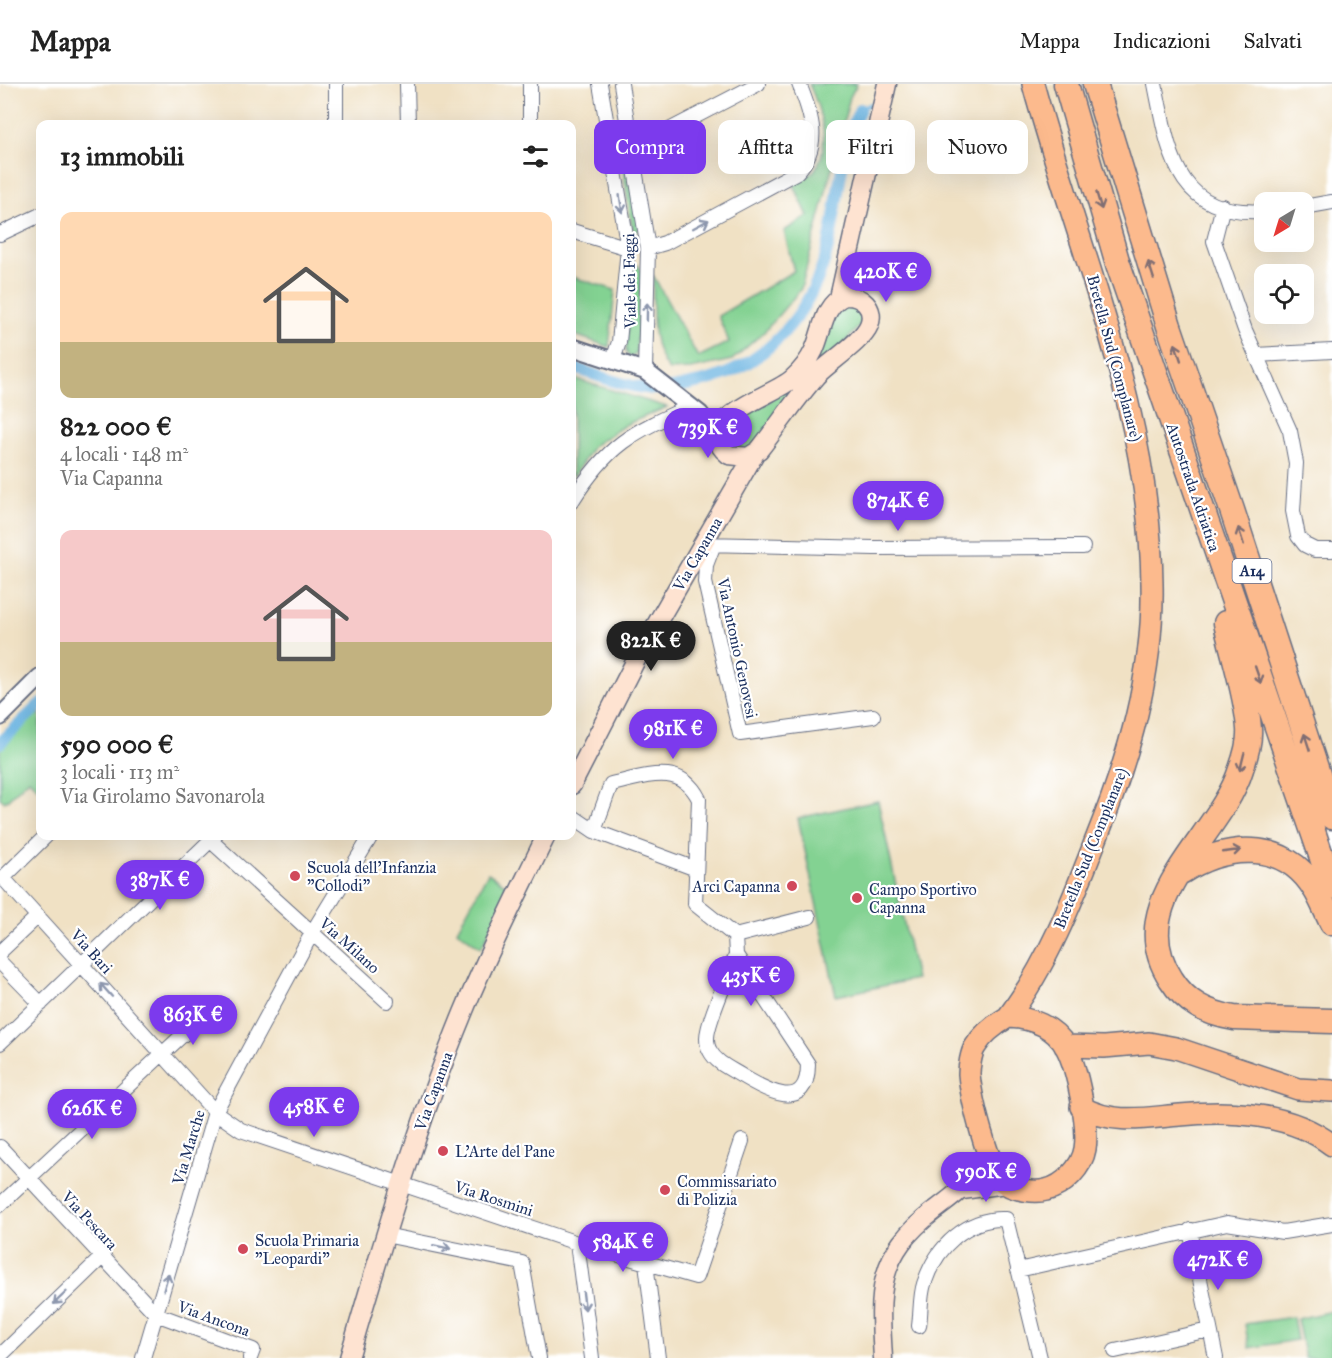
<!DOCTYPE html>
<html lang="it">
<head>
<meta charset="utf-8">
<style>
  body { margin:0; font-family:"IM FELL Great Primer",serif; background:#f2f2f2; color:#222; height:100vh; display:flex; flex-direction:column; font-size:22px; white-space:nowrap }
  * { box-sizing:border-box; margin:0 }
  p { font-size:20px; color:#767676 }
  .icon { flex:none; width:33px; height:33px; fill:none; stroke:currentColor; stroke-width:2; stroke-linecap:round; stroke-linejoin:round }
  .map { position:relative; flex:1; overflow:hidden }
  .sheet { position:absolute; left:36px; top:36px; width:540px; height:720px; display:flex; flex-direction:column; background:#fff; border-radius:12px; box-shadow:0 6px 24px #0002 }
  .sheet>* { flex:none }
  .guide { position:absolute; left:594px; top:36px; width:570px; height:54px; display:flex; gap:12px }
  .needle { width:39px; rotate:218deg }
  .fabs { position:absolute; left:1254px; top:108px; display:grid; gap:12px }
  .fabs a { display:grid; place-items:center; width:60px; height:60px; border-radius:12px; background:#fff; box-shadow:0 6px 24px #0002; font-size:30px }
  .price { position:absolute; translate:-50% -51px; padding:0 14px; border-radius:21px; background:#7c3aed; color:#fff; font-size:20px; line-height:39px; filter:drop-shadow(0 2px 3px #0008) }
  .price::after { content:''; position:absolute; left:50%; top:36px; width:18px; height:14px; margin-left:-9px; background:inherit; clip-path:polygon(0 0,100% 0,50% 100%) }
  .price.selected { background:#222; color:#fff }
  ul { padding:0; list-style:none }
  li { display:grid; align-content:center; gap:12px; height:318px; padding:0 24px }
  li span { display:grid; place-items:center; height:186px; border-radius:12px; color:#555 }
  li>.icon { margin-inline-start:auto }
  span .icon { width:108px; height:108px; fill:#fffc; stroke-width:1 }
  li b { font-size:26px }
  h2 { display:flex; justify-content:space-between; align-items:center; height:72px; padding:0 24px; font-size:26px }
  .pill { padding:0 21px; border-radius:12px; background:#fff; box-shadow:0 6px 24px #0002; font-size:21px; line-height:54px }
  .pill.selected { background:#7c3aed; color:#fff }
  header { display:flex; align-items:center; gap:36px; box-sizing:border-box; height:84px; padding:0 30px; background:#fff; border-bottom:2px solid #e0e0e0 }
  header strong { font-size:28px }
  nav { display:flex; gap:33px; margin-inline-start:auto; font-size:21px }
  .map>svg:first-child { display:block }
  .green { fill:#83d292; stroke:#4f8078; stroke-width:1.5 }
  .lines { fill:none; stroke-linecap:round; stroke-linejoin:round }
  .stream { stroke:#69b3e1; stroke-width:4 }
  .canal { stroke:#69b3e1; stroke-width:12 }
  .minor-casing { stroke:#666d82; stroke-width:16 }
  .tertiary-casing { stroke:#666d82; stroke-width:20 }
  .secondary-casing { stroke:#666d82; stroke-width:21 }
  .primary-casing { stroke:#666d82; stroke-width:24 }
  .motorway-casing { stroke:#666d82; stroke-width:27 }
  .minor { stroke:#fff; stroke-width:14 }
  .tertiary { stroke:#fff; stroke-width:16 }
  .secondary { stroke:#fee3d1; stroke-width:18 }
  .primary { stroke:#fcba8d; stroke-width:21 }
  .motorway { stroke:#fcba8d; stroke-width:24 }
  .oneway { stroke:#806e73 }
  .oneway2 { stroke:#8d97ae }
  .poi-dot { fill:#d1495b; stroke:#fff; stroke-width:2 }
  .labels { text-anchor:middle; stroke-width:4.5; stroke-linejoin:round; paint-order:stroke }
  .shield { fill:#fff; stroke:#5f6d8e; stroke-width:1.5 }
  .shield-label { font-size:15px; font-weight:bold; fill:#1b2f5e }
  .street-label { font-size:16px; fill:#1b2f5e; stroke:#fff }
  .poi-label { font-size:16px; fill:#1b2f5e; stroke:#fff; text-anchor:start }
</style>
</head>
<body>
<header>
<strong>Mappa</strong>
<nav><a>Mappa</a><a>Indicazioni</a><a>Salvati</a></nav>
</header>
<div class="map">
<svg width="1332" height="1274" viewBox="0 0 1332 1274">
  <rect width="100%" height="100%" fill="#fff"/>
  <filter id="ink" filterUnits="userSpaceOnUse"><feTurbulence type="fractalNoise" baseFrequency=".0167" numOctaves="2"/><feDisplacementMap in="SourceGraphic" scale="12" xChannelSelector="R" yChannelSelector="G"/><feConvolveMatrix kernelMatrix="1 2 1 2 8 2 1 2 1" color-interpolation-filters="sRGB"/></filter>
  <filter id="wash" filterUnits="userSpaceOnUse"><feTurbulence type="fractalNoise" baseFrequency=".008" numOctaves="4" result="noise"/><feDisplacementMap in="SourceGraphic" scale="24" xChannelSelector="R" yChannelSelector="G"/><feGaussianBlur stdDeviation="1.35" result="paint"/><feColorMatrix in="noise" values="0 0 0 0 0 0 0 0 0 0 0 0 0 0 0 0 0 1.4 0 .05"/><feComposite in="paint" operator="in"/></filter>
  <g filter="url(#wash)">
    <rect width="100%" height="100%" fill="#f0e1c4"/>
    <path class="green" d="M809 0H857L850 13 801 205 765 247 732 276 691 285 669 286C648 262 654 222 653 191L698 273 729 258 718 232 794 187 784 147 808 132 794 101C800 97 809 92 814 87 833 63 820 24 809 0Z
      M620 38 625 42 640 145 636 149 632 143 616 42Z
      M638 181 642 188 636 270 630 274 626 267 632 188Z
      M572 193 615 206 609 263 572 250Z
      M857 218 866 234 757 361 743 368 725 357 728 339 770 317 839 220Z
      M572 294 667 323 625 341 593 362 574 392 572 391Z
      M40 619V706L29 695 5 718 0 714V660Z
      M878 717 916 895 836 912 798 734Z
      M488 789 511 804 481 864 457 846Z
      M1332 1227V1274H1305L1297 1235Z
      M1293 1233 1297 1256 1249 1264 1245 1240Z"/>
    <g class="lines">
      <path class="stream" d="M860 25 871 20"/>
      <path class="canal" d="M572 283C600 292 629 305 660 305 670 306 681 302 691 300 764 287 813 230 829 159 839 115 840 66 860 25
        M0 659 40 620"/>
    </g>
  </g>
  <g filter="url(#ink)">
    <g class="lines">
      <defs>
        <path id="minor" d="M336 0V40
          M407 0 408 40
          M530 0V40
          M600 0 628 164 619 258 613 276
          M621 0 648 164 645 287
          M1155 0C1169 68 1175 133 1264 127
          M644 59 758 0
          M1223 122 1214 157 1245 246 1290 347 1296 379 1293 427 1298 452 1305 461 1315 466H1332
          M1304 123 1332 118
          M572 147 628 164
          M0 150 40 131
          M648 164 665 159 797 88C822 62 812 31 799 0
          M1256 271 1332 267
          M572 417C608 360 631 349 691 322
          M703 460 874 464 1083 463
          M714 460 706 481 705 498 740 650 873 632
          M572 732 594 747 696 785
          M594 747 611 700C645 693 680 677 699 715L695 820 735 852 809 833
          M46 752 3 794 215 1028 241 1046 577 1159 696 1193 742 1057
          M210 756 387 917
          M735 852 736 871 808 980C808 1030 767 1007 742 992 731 985 716 979 710 967 708 964 707 957 707 954 707 937 730 889 736 871
          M0 868 38 832
          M0 878 41 920
          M0 959 215 752
          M0 1063 156 1230 253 1266 250 1274
          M0 1121 202 933
          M1190 1146 1216 1274
          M385 1151 522 1179 539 1274
          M577 1159 592 1274
          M646 1179 658 1274
          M1018 1186 1227 1139 1283 1148 1332 1140
          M919 1242C921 1228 920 1212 924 1200 936 1163 967 1133 1006 1135L1040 1274
          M1115 1267 1209 1246
          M0 1272 102 1173
          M143 1274 215 1028 312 849 371 752"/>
        <path id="tertiary" d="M572 263 645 287 700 330 718 355
          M0 633 40 593"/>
        <path id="secondary" d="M845 212C861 211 876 224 869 241 862 258 829 278 816 292 795 316 778 342 759 366L748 373 729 371C686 337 773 312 792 295 801 287 809 277 814 266 823 247 823 220 845 212Z
          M839 214 887 0
          M572 701 638 572 754 371
          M962 1106 1006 1100
          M349 1274C383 1157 417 1041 463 929 488 868 518 810 546 752
          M883 1274C879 1209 876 1171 934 1127 955 1111 975 1097 988 1073"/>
        <path id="primary" d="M1008 933C1047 881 1072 818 1095 758 1128 676 1154 589 1152 500 1150 325 1078 166 1033 0
          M1008 933C1031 934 1054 942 1066 963 1077 983 1089 1042 1085 1065 1082 1083 1064 1102 1046 1106 1035 1109 1016 1106 1006 1100 988 1089 971 1012 969 990 969 983 971 969 975 963 982 951 996 940 1008 933Z
          M1065 962 1104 963 1149 959 1176 964 1298 1005 1332 1007
          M1081 1023C1114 1041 1144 1034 1180 1031 1230 1026 1291 1029 1332 1061"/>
        <path id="motorway" d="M1066 0 1118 180 1332 803
          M1095 0 1169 242 1232 426 1332 733
          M1226 539C1233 571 1247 613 1249 645 1250 657 1245 674 1241 685 1220 754 1120 818 1171 895 1186 919 1206 929 1234 934L1332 937
          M1181 788C1225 760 1284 754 1315 805 1322 816 1326 828 1332 839"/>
      </defs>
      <use href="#minor" class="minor-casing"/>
      <use href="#tertiary" class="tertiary-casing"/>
      <use href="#secondary" class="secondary-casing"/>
      <use href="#primary" class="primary-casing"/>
      <use href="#motorway" class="motorway-casing"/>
      <use href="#minor" class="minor"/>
      <use href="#tertiary" class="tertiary"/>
      <use href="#secondary" class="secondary"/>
      <use href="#primary" class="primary"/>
      <use href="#motorway" class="motorway"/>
    </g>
    <defs><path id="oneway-shaft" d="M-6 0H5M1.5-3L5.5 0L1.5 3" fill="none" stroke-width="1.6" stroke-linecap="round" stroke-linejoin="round" transform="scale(1.5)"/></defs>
    <g class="oneway">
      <use href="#oneway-shaft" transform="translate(1099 117) rotate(73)"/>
      <use href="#oneway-shaft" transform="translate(1151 186) rotate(-108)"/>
      <use href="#oneway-shaft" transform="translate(1178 268) rotate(-109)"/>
      <use href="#oneway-shaft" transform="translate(1241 452) rotate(-108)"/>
      <use href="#oneway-shaft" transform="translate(1258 591) rotate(71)"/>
      <use href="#oneway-shaft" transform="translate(1307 658) rotate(-108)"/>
      <use href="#oneway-shaft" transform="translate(1242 678) rotate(104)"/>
      <use href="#oneway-shaft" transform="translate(1232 767) rotate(-8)"/>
    </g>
    <g class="oneway2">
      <use href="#oneway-shaft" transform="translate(621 120) rotate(81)"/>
      <use href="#oneway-shaft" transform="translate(701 140) rotate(-28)"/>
      <use href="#oneway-shaft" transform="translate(647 228) rotate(-89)"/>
      <use href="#oneway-shaft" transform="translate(106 906) rotate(-132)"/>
      <use href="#oneway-shaft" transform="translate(442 1163) rotate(12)"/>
      <use href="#oneway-shaft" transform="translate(166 1198) rotate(-74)"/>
      <use href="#oneway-shaft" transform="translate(60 1214) rotate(136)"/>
      <use href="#oneway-shaft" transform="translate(584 1217) rotate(83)"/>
    </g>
  </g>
  <g class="poi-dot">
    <circle cx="295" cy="792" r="6"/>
    <circle cx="792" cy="802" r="6"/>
    <circle cx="857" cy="814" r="6"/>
    <circle cx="443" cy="1067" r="6"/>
    <circle cx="665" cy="1106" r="6"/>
    <circle cx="243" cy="1165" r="6"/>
  </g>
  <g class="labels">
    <rect class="shield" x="1232.5" y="475" width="39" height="24" rx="4.5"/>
    <g class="shield-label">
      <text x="1252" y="492">A14</text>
    </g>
    <g class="street-label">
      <text transform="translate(629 197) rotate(-91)" y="6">Viale dei Faggi</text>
      <text transform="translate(1115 274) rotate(75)" y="6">Bretella Sud (Complanare)</text>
      <text transform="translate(1194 403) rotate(71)" y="6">Autostrada Adriatica</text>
      <text transform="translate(697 470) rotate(-60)" y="6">Via Capanna</text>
      <text transform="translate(738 564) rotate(78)" y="6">Via Antonio Genovesi</text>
      <text transform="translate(1090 764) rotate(-68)" y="6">Bretella Sud (Complanare)</text>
      <text transform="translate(350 861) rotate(42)" y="6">Via Milano</text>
      <text transform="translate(92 867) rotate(48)" y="6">Via Bari</text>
      <text transform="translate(433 1007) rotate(-70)" y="6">Via Capanna</text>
      <text transform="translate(188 1063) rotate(-73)" y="6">Via Marche</text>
      <text transform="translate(494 1114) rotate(18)" y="6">Via Rosmini</text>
      <text transform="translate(90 1136) rotate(47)" y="6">Via Pescara</text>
      <text transform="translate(214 1234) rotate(20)" y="6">Via Ancona</text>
    </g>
    <g class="poi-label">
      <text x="307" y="789">Scuola dell'Infanzia<tspan x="307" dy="18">"Collodi"</tspan></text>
      <text x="780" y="808" text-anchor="end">Arci Capanna</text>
      <text x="869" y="811">Campo Sportivo<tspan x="869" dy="18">Capanna</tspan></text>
      <text x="455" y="1073">L'Arte del Pane</text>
      <text x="677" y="1103">Commissariato<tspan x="677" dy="18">di Polizia</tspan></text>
      <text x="255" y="1162">Scuola Primaria<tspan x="255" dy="18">"Leopardi"</tspan></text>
    </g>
  </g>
</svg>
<div class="fabs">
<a><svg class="needle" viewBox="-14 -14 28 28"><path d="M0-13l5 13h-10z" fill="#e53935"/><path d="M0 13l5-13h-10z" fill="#767676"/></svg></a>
<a><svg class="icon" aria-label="locate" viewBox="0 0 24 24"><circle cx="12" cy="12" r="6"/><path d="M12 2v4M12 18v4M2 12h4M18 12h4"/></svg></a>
</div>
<b class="price" style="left:886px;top:219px">420K €</b>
<b class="price" style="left:708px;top:375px">739K €</b>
<b class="price" style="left:898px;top:448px">874K €</b>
<b class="price selected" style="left:651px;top:588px">822K €</b>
<b class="price" style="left:673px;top:676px">981K €</b>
<b class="price" style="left:160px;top:827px">387K €</b>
<b class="price" style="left:751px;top:923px">435K €</b>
<b class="price" style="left:193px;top:962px">863K €</b>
<b class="price" style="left:314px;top:1054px">458K €</b>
<b class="price" style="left:92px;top:1056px">626K €</b>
<b class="price" style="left:986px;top:1119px">590K €</b>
<b class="price" style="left:623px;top:1189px">584K €</b>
<b class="price" style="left:1218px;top:1207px">472K €</b>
<div class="guide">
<a class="pill selected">Compra</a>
<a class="pill">Affitta</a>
<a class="pill">Filtri</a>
<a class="pill">Nuovo</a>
</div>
<section class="sheet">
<h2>13 immobili<svg class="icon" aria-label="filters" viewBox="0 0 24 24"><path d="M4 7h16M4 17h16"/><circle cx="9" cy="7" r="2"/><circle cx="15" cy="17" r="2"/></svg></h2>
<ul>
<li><span style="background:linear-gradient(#ffd9b3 70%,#c2b280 0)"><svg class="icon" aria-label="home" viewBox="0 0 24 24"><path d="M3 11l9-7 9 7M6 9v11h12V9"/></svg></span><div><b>822 000 €</b><p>4 locali · 148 m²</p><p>Via Capanna</p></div></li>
<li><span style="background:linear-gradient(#f6c9c9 60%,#c2b280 0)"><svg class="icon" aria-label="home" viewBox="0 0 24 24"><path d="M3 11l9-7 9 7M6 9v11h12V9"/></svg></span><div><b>590 000 €</b><p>3 locali · 113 m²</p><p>Via Girolamo Savonarola</p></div></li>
</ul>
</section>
</div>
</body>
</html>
